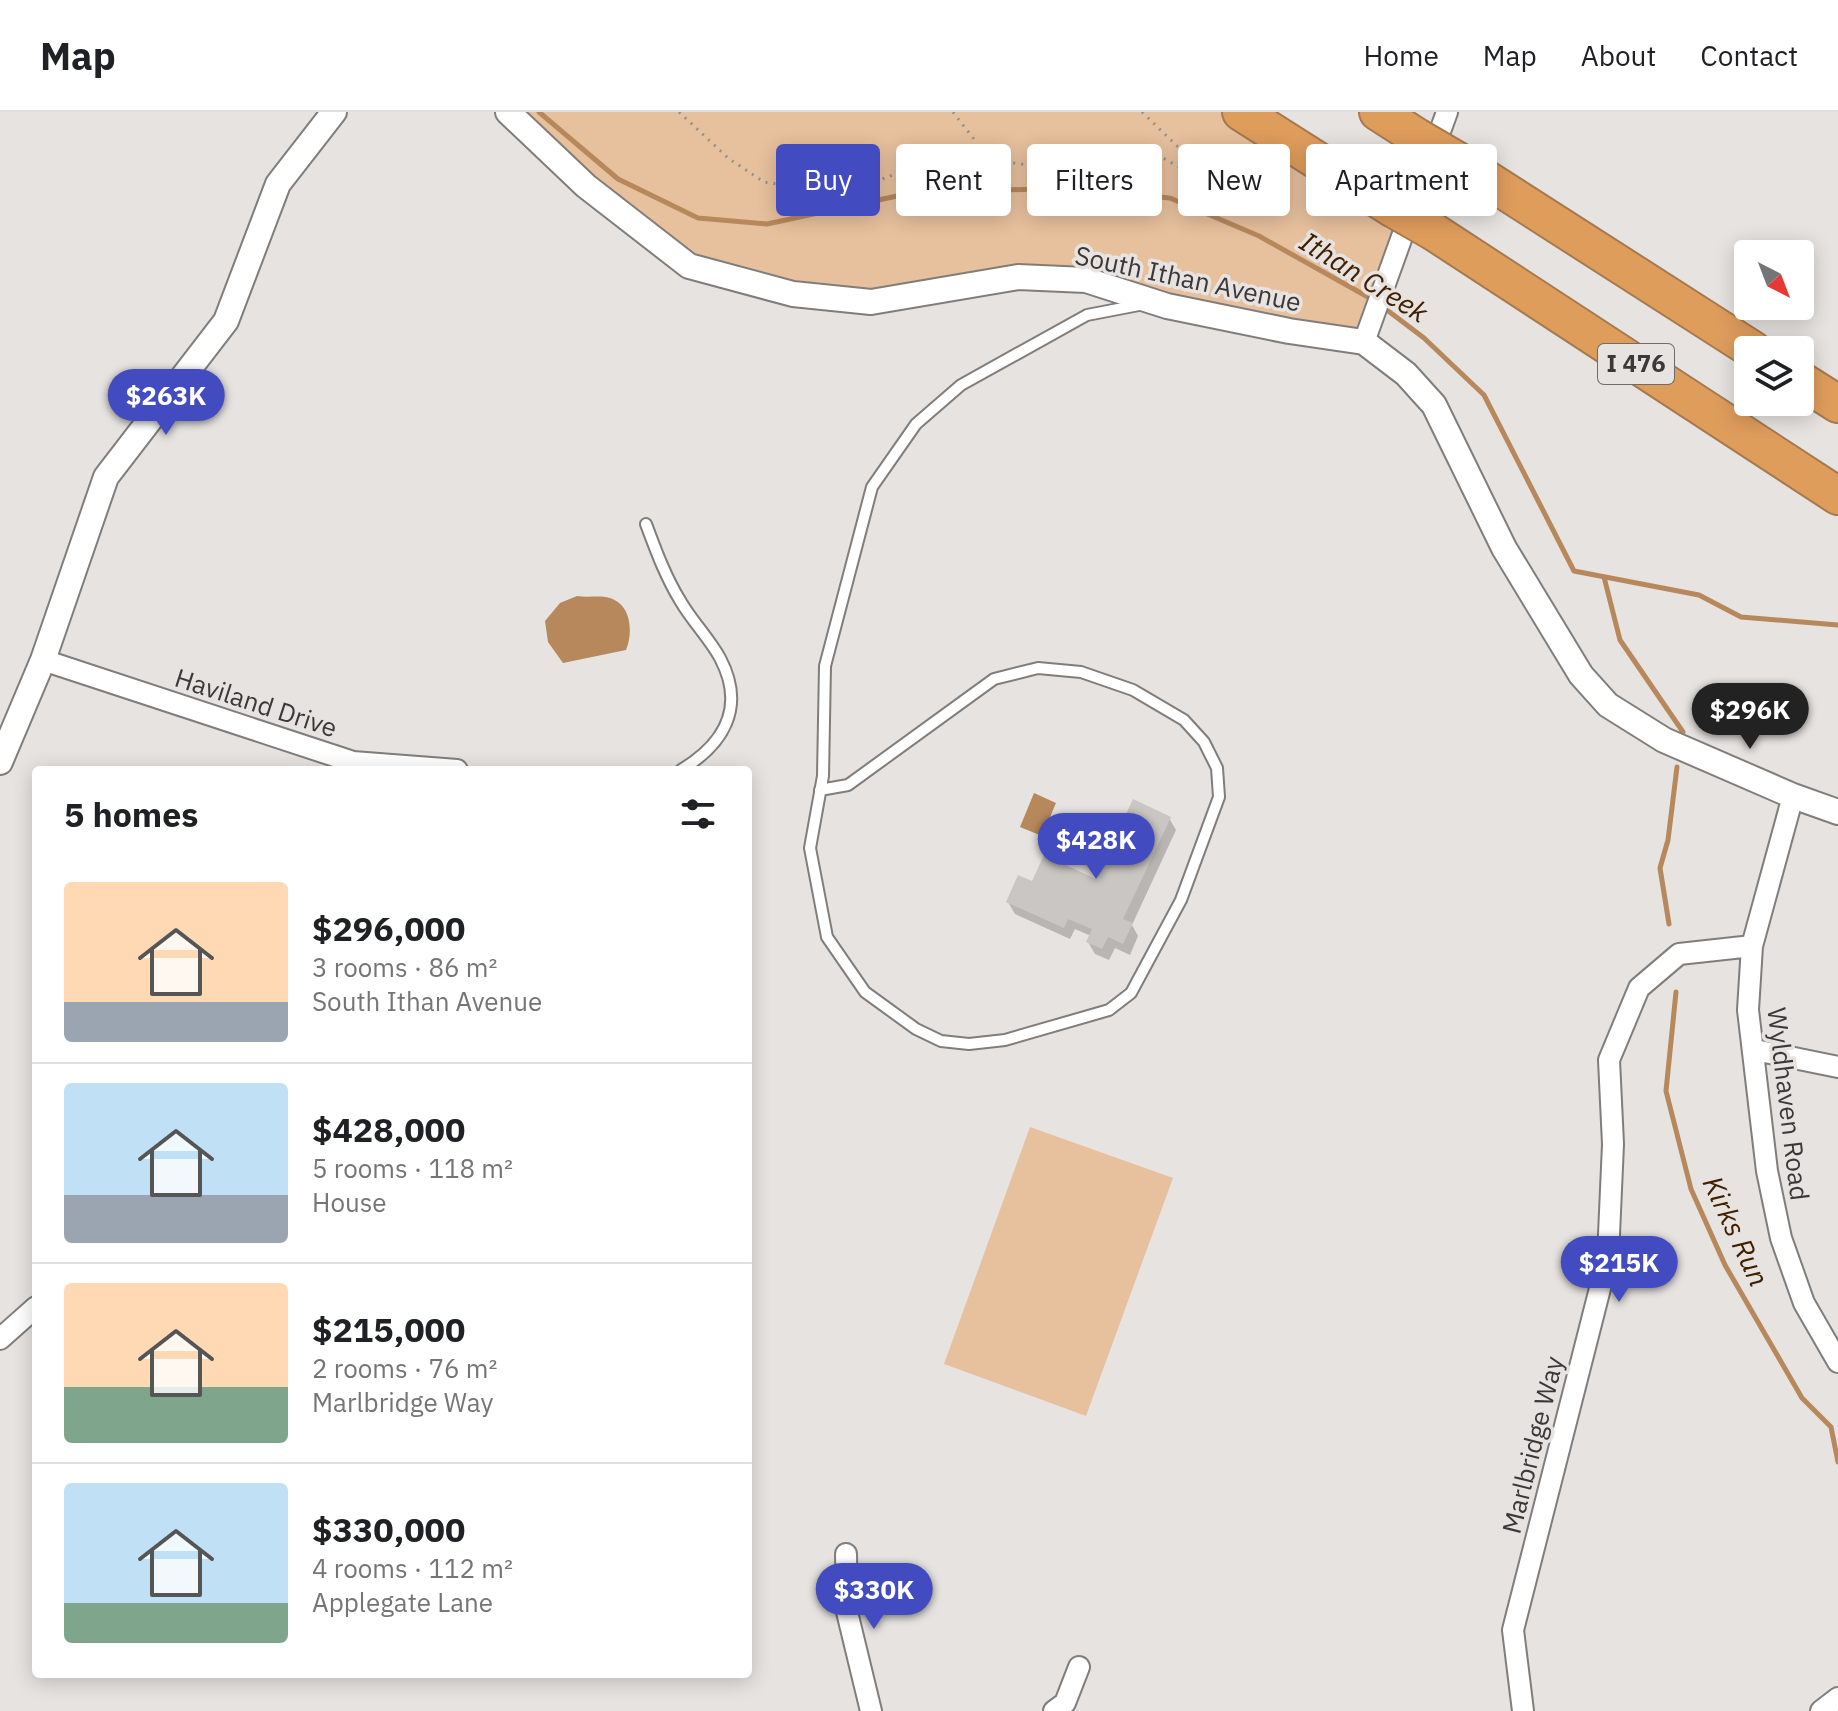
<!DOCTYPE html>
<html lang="en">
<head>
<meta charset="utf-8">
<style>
  body { margin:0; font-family:"IBM Plex Sans",sans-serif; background:#f6f6f6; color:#202124; height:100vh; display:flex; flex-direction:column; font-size:30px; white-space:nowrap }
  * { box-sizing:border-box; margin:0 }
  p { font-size:26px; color:#757577 }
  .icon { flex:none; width:44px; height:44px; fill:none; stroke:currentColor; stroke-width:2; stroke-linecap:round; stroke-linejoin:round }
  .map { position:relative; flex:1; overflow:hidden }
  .sheet { position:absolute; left:32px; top:654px; width:720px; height:912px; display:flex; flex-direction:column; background:#fff; border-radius:8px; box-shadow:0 4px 20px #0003 }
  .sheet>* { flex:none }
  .guide { position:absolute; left:776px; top:32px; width:760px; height:72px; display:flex; gap:16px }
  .needle { width:52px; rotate:138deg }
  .buttons { position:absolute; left:1734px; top:128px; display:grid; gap:16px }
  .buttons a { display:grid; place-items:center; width:80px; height:80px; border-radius:8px; background:#fff; box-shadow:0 4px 20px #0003; font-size:40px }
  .price { position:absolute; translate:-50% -68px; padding:0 18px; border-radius:28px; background:#424bc0; color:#fff; font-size:26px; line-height:52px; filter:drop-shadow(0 2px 4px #0008) }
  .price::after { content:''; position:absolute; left:50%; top:48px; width:24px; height:18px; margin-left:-12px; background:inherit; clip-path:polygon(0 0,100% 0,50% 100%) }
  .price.active { background:#222; color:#fff }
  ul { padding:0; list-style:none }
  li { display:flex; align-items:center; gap:24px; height:200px; padding:0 32px }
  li+li { border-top:2px solid #e0e0e0 }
  li span { display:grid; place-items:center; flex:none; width:224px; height:160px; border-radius:8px; color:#555 }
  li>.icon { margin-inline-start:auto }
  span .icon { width:96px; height:96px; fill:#fffc; stroke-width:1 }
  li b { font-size:34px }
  h2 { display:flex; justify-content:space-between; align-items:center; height:96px; padding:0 32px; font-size:34px }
  .pill { padding:0 28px; border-radius:8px; background:#fff; box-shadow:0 4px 20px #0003; font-size:28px; line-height:72px }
  .pill.active { background:#424bc0; color:#fff }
  header { display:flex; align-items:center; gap:48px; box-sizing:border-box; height:112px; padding:0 40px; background:#fff; border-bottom:2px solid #e0e0e0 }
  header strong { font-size:38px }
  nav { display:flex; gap:44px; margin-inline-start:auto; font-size:28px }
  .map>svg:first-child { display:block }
  .green { fill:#e7c09d }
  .water { fill:#b7885c }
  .shadow { fill:#0003 }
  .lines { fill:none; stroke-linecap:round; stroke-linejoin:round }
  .stream { stroke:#b7885c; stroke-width:5 }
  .building { fill:#c9c6c3 }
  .service-casing { stroke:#807d7a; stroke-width:14 }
  .minor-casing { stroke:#807d7a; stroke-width:24 }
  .tertiary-casing { stroke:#807d7a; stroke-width:28 }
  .motorway-casing { stroke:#a57a4f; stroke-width:40 }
  .path { stroke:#949290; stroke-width:3; stroke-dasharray:2 6; stroke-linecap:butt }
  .service { stroke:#fff; stroke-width:10 }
  .minor { stroke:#fff; stroke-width:20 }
  .tertiary { stroke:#fff; stroke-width:24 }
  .motorway { stroke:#df9d5c; stroke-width:36 }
  .motorway-bridge-casing { stroke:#a57a4f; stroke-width:40; stroke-linecap:butt }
  .motorway-bridge { stroke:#df9d5c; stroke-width:36 }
  .labels { text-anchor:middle; stroke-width:7; stroke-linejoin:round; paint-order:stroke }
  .shield { fill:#e6e3e0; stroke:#6e6c6a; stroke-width:2 }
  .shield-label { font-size:24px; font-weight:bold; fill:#3a3938 }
  .street-label { font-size:26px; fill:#3a3938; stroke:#e6e3e0 }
  .water-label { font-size:28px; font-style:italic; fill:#402000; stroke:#e6e3e0 }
</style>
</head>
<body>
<header>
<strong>Map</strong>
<nav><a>Home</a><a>Map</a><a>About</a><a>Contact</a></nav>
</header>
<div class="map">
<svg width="1838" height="1599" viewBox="0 0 1838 1599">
  <rect width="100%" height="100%" fill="#e6e3e0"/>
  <path class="green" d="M509 0H1235L1419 110 1364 230 1086 168 871 190 689 154Z
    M1030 1015 1173 1066 1086 1304 944 1252Z"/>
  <path class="water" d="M577 484C589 486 599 483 610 486 632 493 633 521 626 538L563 551 548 530 545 509 560 491Z
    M1034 681 1056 691 1042 724 1020 715Z"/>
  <path class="shadow" d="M1169 706 1176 718 1132 813 1138 824 1130 843 1115 836 1109 848 1095 842 1088 830 1091 824 1075 817 1070 827 1015 802 1008 790 1033 772 1097 769Z"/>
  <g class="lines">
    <path class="stream" d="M539 0 618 67 698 106 767 112 911 81 1067 76 1170 86 1259 124 1375 189
      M1383 195 1424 226 1484 283 1574 459 1699 483 1741 505 1838 513
      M1604 465 1620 528 1683 620
      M1669 812 1660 756 1668 728 1677 655
      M1676 880 1666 979 1691 1077 1725 1153 1802 1286 1831 1315 1838 1350"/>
  </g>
  <path class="building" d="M1133 687 1171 705 1123 807 1133 811 1123 832 1108 825 1102 837 1086 830 1092 817 1068 807 1064 816 1006 790 1018 763 1032 769 1044 743 1096 767Z"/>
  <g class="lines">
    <defs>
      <path id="service" d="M646 412C656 439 666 466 681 490 692 509 709 526 720 546 746 595 724 632 681 658
        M820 678 848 673 994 567 1038 556 1081 560 1133 578 1184 608 1204 630 1217 656 1219 685 1181 788 1131 881 1109 898 1005 928 969 932 941 929 916 917 865 880 827 825 810 736 823 664 825 554 872 375 916 312 961 273 1087 203 1139 193"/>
      <path id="minor" d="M1364 230 1447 0
        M43 548 353 650 457 658
        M1793 684 1752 834 1748 898 1767 1059 1781 1126 1804 1191 1838 1250
        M1755 938 1838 955
        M0 1227 36 1195
        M846 1442 847 1500 871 1599
        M1054 1599 1065 1591 1079 1555
        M1523 1599 1513 1518 1608 1145 1613 1032 1609 948 1639 876 1679 842 1752 834
        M1821 1599 1838 1586"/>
      <path id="tertiary" d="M508 0 586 74 689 154 793 182 871 190 1018 165 1086 168 1167 194 1289 219 1364 230 1406 262 1434 293 1504 436 1581 563 1608 593 1664 628 1793 684 1838 700
        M0 650 43 548 106 365 226 209 278 72 334 0"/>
      <path id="motorway" d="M1241 0 1392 96
        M1378 0 1417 25
        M1458 49 1753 238
        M1434 120 1838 384
        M1800 268 1838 292"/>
    </defs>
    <use href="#service" class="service-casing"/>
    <use href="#minor" class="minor-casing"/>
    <use href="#tertiary" class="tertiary-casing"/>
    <use href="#motorway" class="motorway-casing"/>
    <path class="path" d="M679 0 728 46 764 70 833 81 862 75 946 42 1052 56 1077 65 1116 59 1145 40 1158 43 1193 63 1225 69
      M953 0 973 26 979 46
      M1142 0 1177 34 1215 53 1225 69"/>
    <use href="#service" class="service"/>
    <use href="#minor" class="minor"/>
    <use href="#tertiary" class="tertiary"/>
    <use href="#motorway" class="motorway"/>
    <defs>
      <path id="motorway-bridge" d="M1417 25 1458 49
        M1392 96 1434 120"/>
    </defs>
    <use href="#motorway-bridge" class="motorway-bridge-casing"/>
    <use href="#motorway-bridge" class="motorway-bridge"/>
  </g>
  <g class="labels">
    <rect class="shield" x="1598" y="232" width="76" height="40" rx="6"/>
    <g class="shield-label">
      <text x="1636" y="260">I 476</text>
    </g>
    <g class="street-label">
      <text transform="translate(1188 167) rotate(12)" y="9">South Ithan Avenue</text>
      <text transform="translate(256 591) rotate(18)" y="9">Haviland Drive</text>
      <text transform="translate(1788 992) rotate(83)" y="9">Wyldhaven Road</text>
      <text transform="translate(1533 1333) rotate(-76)" y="9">Marlbridge Way</text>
    </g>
    <g class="water-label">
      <text transform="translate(1364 165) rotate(32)" y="10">Ithan Creek</text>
      <text transform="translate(1736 1119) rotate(65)" y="10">Kirks Run</text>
    </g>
  </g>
</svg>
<div class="buttons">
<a><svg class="needle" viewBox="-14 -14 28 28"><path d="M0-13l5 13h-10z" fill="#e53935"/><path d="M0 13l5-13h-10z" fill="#757577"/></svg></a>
<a><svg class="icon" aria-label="layers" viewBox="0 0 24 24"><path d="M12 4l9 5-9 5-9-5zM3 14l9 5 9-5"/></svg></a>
</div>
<b class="price" style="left:166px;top:325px">$263K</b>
<b class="price active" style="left:1750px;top:639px">$296K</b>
<b class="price" style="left:1096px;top:769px">$428K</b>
<b class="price" style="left:1619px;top:1192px">$215K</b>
<b class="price" style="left:874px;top:1519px">$330K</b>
<div class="guide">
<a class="pill active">Buy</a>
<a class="pill">Rent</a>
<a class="pill">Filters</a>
<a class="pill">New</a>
<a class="pill">Apartment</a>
</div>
<section class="sheet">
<h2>5 homes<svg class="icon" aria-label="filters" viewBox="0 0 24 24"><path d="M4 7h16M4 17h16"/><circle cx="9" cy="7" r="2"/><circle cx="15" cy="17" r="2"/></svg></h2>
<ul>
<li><span style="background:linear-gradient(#ffd9b3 75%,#9aa5b1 0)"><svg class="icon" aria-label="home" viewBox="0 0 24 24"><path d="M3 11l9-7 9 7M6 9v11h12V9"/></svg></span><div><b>$296,000</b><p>3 rooms · 86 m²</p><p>South Ithan Avenue</p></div></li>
<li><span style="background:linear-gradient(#bfe0f5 70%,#9aa5b1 0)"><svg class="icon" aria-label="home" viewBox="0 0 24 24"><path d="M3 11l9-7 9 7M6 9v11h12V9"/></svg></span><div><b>$428,000</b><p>5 rooms · 118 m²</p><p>House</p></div></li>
<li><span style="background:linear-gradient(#ffd9b3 65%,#7fa58c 0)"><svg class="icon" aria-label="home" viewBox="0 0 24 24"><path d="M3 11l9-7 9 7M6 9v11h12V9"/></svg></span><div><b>$215,000</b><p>2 rooms · 76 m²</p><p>Marlbridge Way</p></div></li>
<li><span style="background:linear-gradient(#bfe0f5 75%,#7fa58c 0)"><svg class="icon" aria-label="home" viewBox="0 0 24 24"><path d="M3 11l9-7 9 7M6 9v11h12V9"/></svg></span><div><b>$330,000</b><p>4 rooms · 112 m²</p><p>Applegate Lane</p></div></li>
</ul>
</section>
</div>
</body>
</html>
